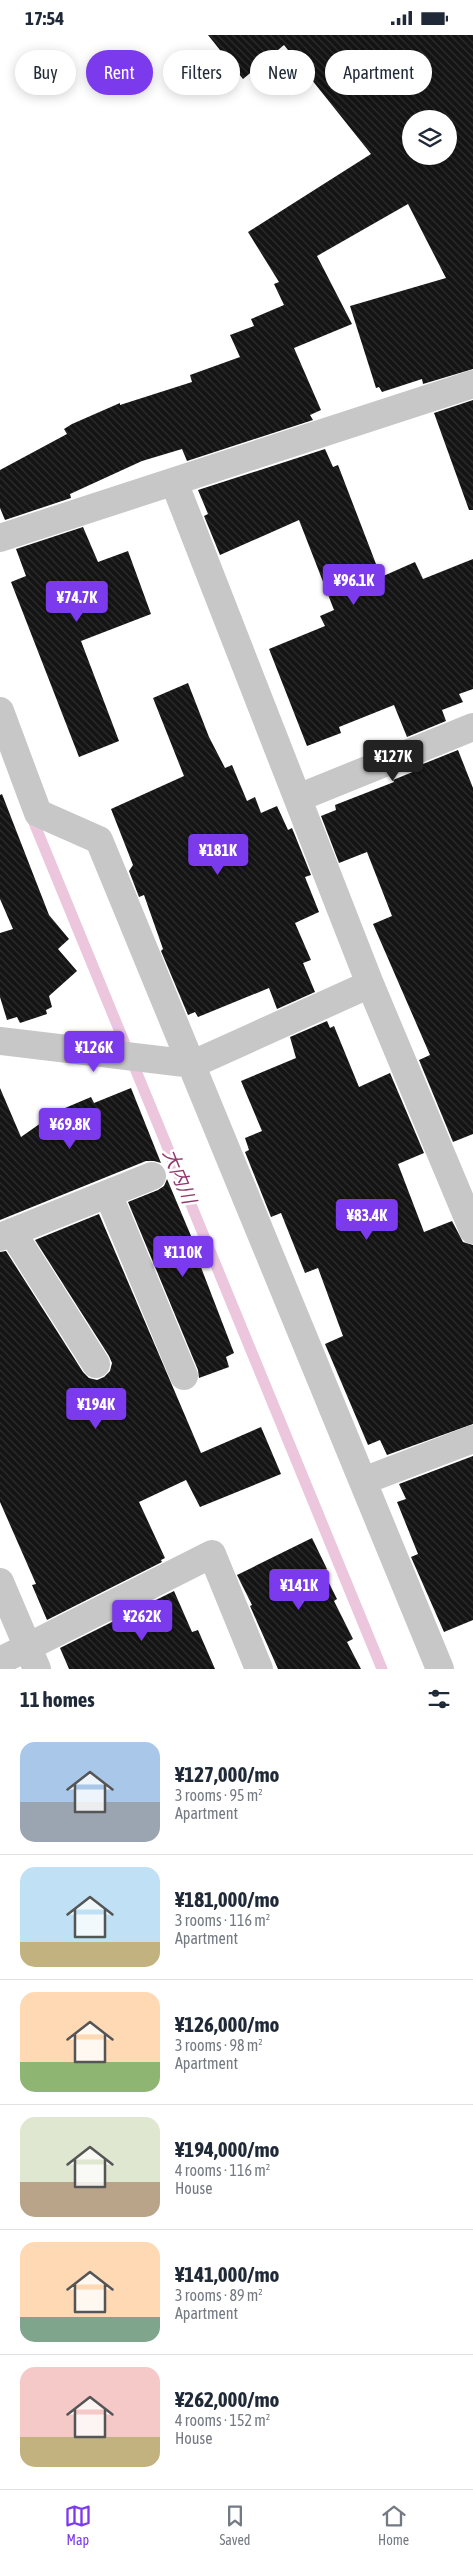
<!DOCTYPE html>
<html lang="en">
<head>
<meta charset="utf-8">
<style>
  body { margin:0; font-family:"Asap Condensed","Noto Sans JP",sans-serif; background:#f2f2f3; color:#1f2937; height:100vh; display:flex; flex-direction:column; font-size:19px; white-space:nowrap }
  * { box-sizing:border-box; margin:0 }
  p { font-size:16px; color:#747a83 }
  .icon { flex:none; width:28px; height:28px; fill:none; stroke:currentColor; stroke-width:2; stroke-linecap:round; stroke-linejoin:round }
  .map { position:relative; height:1634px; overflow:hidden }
  .details { display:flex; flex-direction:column; background:#fff; flex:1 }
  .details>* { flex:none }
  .guide { position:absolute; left:15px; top:15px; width:444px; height:45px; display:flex; gap:10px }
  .buttons { position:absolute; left:402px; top:75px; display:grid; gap:10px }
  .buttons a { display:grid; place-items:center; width:55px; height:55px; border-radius:50%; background:#fff; box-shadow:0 2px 12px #0003; font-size:25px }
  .price { position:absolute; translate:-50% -42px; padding:0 11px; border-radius:5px; background:#7c3aed; color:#fff; font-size:16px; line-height:32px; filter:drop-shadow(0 1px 2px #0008) }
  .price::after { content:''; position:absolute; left:50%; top:30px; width:15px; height:11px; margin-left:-8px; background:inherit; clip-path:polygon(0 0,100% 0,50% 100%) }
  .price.current { background:#222; color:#fff }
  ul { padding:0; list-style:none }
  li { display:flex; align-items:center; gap:15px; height:125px; padding:0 20px }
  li+li { border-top:1px solid #e0e1e3 }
  li span { display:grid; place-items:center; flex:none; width:140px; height:100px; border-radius:15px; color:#555 }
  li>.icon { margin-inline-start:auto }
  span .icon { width:60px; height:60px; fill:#fffc; stroke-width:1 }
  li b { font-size:21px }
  h2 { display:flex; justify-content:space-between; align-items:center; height:60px; padding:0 20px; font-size:21px }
  .tag { padding:0 18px; border-radius:22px; background:#fff; box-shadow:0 2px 12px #0003; font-size:18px; line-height:45px }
  .tag.current { background:#7c3aed; color:#fff }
  .status { display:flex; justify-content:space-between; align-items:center; height:35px; padding:0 25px; background:#fff; direction:ltr }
  .status svg { height:14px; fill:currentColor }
  .menu { display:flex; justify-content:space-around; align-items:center; height:70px; border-top:1px solid #e0e1e3; background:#fff; font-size:14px; color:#747a83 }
  .menu a { display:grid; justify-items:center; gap:2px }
  .menu .current { color:#7c3aed }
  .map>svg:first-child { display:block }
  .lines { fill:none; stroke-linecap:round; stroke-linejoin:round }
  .stream { stroke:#ecc6dd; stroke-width:11 }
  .building { fill:url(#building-back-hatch); fill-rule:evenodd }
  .minor { stroke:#c7c7c7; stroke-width:28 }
  .labels { text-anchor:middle; stroke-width:5; stroke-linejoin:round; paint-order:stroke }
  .water-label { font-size:19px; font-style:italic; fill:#913a6f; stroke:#fff }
</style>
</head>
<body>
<div class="status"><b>17:54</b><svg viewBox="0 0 49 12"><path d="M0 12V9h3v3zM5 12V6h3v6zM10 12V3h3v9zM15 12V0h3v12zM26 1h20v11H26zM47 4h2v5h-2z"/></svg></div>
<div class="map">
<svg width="473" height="1634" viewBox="0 0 473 1634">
  <defs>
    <pattern id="building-back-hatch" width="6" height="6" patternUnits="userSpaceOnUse" patternTransform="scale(1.25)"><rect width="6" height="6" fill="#141414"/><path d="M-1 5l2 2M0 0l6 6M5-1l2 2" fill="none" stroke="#2e2e2e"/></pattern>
  </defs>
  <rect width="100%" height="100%" fill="#fff"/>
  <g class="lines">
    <path class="stream" d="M30 778 382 1634"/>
  </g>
  <path class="building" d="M208 0H473V334L423 349 422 344 382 357 379 352 376 353 350 271 446 243 408 169 317 221 352 289 294 313 321 375 310 380 313 385 187 426 182 414 142 426 70 459 71 463 5 485 0 473V435L67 399 64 394 72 389 120 368V370L192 347 190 340 240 322 230 300 254 291 251 284 284 270 274 249 279 247 248 197 371 119 284 10 243 44ZM411 84H449V121H411Z
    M473 365V475H469L434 378Z
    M325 414 333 432 338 430 381 542 415 527 423 544 473 524V654L459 659 463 667 442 675 446 686 407 702 394 670 339 692 341 698 307 711 269 614 325 591 320 581 334 575 299 485 220 520 204 481 208 479 198 455Z
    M83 492 98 527 128 516 151 579 81 606 119 706 79 722 11 547 26 541 16 514Z
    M188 648 209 702 225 733 232 730 247 766 255 762 261 778 277 771 288 795 292 793 311 840 305 842 319 877 295 888 311 925 303 928 315 957 277 974 269 953 198 982 195 977 188 980 161 916 163 914 144 860 139 862 129 836 133 830 111 774 184 741 153 663Z
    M458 715 473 753V1099L453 1107 419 1025 430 1020 373 889 392 881 367 817 339 828 321 781 336 775 335 770 394 747 393 745 420 734 418 731Z
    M2 759 49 880 69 904 58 914 77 936 49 961 52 972 46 975 47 979 20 988 17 982 7 985 0 962V898L13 894 0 864V760Z
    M327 986 330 993 334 991 359 1052 390 1038 424 1118 398 1129 424 1197 452 1186 463 1207 473 1210V1389L387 1420 380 1405 368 1410 325 1309 343 1301 318 1233 305 1238 281 1178 271 1182 245 1117 249 1115 245 1103 262 1096 241 1046 296 1023 290 1002Z
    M0 1053 21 1102 58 1076 91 1062 94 1068 131 1053 161 1128 154 1126H146L0 1185Z
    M167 1144 194 1208 192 1209 234 1318 226 1322 229 1332 199 1343 198 1335 128 1167 158 1155 164 1151Z
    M99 1179 201 1418 261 1392 281 1439 200 1472 186 1445 139 1467 165 1523 161 1525 162 1527 47 1585 32 1550 36 1549 0 1467V1217L6 1216 83 1337 89 1343 97 1345 104 1342 110 1336 112 1328 109 1321 35 1205Z
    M473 1421V1585L444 1597 411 1522 418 1519 397 1467 406 1464 399 1449Z
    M312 1503 327 1534 323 1536 337 1564 334 1566 353 1604 347 1607 361 1634H278L250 1571 252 1570 237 1540Z
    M174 1556 192 1597 198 1595 215 1634H69L60 1613Z"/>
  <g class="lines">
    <path class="minor" d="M174 447 370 949 473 1195
      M0 503 473 349
      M0 676 38 778 99 805 440 1634
      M298 763 473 692
      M0 1006 193 1029 370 949
      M108 1159 184 1341
      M12 1197 96 1329
      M0 1202 152 1141
      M363 1446 473 1404
      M0 1547 37 1634
      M0 1626 212 1519 259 1634"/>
  </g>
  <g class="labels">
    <g class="water-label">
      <text transform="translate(180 1141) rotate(68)" y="7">大内川</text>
    </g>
  </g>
</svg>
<div class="buttons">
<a><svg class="icon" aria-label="layers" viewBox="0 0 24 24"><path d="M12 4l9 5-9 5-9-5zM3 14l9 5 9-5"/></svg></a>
</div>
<b class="price" style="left:354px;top:571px">¥96.1K</b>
<b class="price" style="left:77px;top:588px">¥74.7K</b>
<b class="price current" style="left:393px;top:747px">¥127K</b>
<b class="price" style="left:218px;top:841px">¥181K</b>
<b class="price" style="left:94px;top:1038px">¥126K</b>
<b class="price" style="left:70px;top:1115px">¥69.8K</b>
<b class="price" style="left:367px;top:1206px">¥83.4K</b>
<b class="price" style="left:183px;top:1243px">¥110K</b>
<b class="price" style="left:96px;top:1395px">¥194K</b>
<b class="price" style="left:299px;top:1576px">¥141K</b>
<b class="price" style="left:142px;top:1607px">¥262K</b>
<div class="guide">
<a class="tag">Buy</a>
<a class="tag current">Rent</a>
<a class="tag">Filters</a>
<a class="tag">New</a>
<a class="tag">Apartment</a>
</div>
</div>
<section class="details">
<h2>11 homes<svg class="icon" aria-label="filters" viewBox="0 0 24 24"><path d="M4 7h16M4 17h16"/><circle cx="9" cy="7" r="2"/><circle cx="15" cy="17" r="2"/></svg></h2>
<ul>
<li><span style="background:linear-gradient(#a9c7e8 60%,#9aa5b1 0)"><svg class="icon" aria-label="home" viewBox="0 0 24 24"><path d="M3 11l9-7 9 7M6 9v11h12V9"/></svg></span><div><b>¥127,000/mo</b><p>3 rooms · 95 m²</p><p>Apartment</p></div></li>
<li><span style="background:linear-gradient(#bfe0f5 75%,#c2b280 0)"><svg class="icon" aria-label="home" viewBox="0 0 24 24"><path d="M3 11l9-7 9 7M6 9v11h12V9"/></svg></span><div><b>¥181,000/mo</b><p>3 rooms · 116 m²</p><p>Apartment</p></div></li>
<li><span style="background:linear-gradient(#ffd9b3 70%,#8fb573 0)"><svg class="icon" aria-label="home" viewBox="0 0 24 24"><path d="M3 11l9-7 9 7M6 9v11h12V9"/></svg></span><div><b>¥126,000/mo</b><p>3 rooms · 98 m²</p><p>Apartment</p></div></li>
<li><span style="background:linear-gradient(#dfe7d0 65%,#b9a48a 0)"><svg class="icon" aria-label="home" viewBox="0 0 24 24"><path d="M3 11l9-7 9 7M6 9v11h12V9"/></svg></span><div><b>¥194,000/mo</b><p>4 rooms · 116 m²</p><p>House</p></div></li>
<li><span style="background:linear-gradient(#ffd9b3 75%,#7fa58c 0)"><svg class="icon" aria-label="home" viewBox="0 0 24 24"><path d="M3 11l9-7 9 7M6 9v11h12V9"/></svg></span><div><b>¥141,000/mo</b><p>3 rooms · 89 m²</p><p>Apartment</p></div></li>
<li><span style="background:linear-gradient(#f6c9c9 70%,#c2b280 0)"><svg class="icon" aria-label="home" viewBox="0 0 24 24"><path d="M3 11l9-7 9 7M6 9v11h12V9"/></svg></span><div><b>¥262,000/mo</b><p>4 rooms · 152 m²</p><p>House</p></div></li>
</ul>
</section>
<nav class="menu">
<a class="current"><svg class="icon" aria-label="map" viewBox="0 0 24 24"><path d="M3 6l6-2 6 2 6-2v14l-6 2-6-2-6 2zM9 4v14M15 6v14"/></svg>Map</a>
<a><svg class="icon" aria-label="saved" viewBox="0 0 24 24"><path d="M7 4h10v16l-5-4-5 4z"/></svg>Saved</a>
<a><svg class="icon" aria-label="home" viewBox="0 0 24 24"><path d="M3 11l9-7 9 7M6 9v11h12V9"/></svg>Home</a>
</nav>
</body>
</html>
